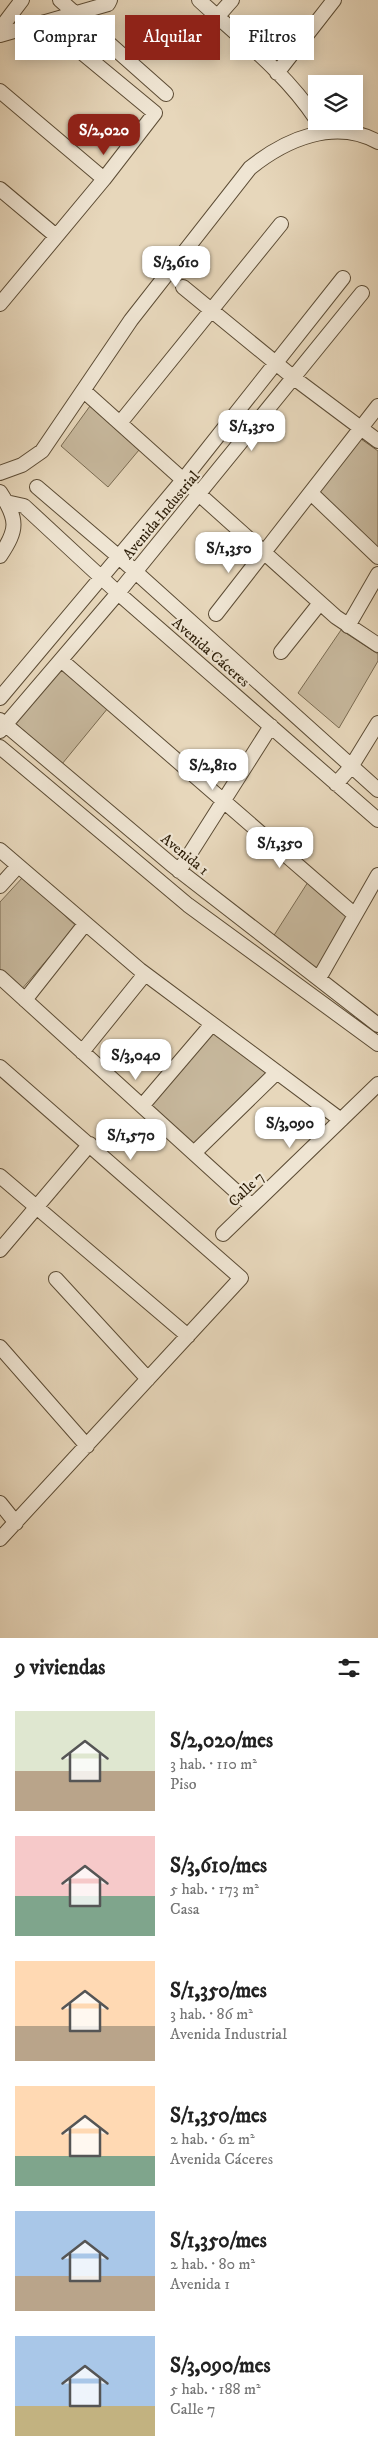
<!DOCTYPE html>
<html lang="es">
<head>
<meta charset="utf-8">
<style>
  body { margin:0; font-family:"IM FELL DW Pica",serif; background:#f6f6f6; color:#222; height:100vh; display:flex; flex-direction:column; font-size:19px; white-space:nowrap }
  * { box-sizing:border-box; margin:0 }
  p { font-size:16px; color:#767676 }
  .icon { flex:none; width:28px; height:28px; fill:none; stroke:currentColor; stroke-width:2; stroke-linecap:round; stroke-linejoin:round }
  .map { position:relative; height:1638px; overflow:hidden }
  .side { display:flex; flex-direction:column; background:#fff; flex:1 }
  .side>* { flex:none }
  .banner { position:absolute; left:15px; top:15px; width:349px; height:45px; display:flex; gap:10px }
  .fabs { position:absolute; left:308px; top:75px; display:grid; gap:10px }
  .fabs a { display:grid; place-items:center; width:55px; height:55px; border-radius:0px; background:#fff; box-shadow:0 2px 12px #0003; font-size:25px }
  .price { position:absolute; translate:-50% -42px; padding:0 11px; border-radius:10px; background:#fff; color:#222; font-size:16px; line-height:32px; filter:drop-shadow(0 1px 2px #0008) }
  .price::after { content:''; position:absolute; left:50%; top:30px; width:15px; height:11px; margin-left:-8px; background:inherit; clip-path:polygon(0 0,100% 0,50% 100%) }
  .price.selected { background:#8f2418; color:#fff }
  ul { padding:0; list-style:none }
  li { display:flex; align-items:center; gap:15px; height:125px; padding:0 15px }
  li span { display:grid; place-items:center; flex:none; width:140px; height:100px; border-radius:0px; color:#555 }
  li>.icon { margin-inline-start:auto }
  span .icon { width:60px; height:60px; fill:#fffc; stroke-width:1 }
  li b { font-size:21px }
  h2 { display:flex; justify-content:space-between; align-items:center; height:60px; padding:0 15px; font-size:21px }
  .chip { padding:0 18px; border-radius:0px; background:#fff; box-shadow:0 2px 12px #0003; font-size:18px; line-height:45px }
  .chip.selected { background:#8f2418; color:#fff }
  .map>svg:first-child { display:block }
  .green { fill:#c7b89d; stroke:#7a6b52 }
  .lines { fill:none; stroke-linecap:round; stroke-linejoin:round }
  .minor-casing { stroke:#5c4c35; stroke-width:16 }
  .minor { stroke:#efe5d3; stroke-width:14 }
  .labels { text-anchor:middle; stroke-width:4.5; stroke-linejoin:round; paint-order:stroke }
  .street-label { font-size:15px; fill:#2d1e08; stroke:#efe5d3 }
</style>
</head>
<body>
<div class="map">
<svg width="378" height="1638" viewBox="0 0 378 1638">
  <rect width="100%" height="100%" fill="#e7d7bb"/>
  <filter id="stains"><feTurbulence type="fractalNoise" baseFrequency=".004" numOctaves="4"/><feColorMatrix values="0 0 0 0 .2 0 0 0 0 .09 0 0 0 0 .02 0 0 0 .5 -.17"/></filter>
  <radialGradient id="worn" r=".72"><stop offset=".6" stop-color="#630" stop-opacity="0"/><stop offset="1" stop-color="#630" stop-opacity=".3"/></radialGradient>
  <path class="green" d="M90 406 139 450 108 487 61 446Z
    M361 439 378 451V549L318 493Z
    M341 630 378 654V661L339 728 298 693Z
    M60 667 108 708 62 764 14 722Z
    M23 877 76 926 21 990 0 970V902Z
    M308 882 348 917 316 972 271 940Z
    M213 1030 268 1072 194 1144 150 1105Z"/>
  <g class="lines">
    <defs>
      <path id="minor" d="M60 0 166 94
        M199 0C239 37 286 73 316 119
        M217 17 232 0
        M0 29 22 0
        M0 35 108 4 110 0
        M277 73 334 0
        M0 91 104 179
        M0 189 56 236
        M183 287 294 378 378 441
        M0 304 104 179 155 113 45 22
        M84 391 336 617 378 645
        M120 423 281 224
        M0 473 22 465 42 451 131 320 250 168C286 139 335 118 378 142
        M37 487 119 557 378 790
        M0 492C18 520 18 529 0 556
        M311 493 378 557
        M6 502 24 506 118 593 378 820
        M216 614 378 406
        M348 626 378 574
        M281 652 320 603
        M61 660 355 915
        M0 698 183 480 343 278
        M0 720 172 865 378 1025
        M0 731 118 593 362 293
        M0 747 188 905 378 1044
        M336 784 351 767 378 723
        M0 850 140 970 341 1120
        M179 871 271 726
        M0 886 18 866
        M322 973 378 875
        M0 977 252 1206
        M25 1000 85 924
        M82 1052 145 974
        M0 1067 241 1278 0 1539
        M142 1106 212 1024
        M194 1153 277 1072
        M0 1176 188 1336
        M223 1234 378 1084
        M0 1250 90 1144
        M56 1279 148 1379
        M0 1347 87 1446
        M0 1503 16 1523"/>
    </defs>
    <use href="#minor" class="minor-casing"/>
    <use href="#minor" class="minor"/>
  </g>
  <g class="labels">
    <g class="street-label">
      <text transform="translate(161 515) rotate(-50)" y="5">Avenida Industrial</text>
      <text transform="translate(211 652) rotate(41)" y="5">Avenida Cáceres</text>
      <text transform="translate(185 854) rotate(39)" y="5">Avenida 1</text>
      <text transform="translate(246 1189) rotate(-44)" y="5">Calle 7</text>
    </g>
  </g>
  <rect width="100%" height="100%" filter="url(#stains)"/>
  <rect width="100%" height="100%" fill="url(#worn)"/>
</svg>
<div class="fabs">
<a><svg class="icon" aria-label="layers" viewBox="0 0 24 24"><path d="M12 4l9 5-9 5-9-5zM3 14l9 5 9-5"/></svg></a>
</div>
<b class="price selected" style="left:104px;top:156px">S/2,020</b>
<b class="price" style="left:176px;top:288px">S/3,610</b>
<b class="price" style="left:252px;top:452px">S/1,350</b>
<b class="price" style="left:229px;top:574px">S/1,350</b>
<b class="price" style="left:213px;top:791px">S/2,810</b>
<b class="price" style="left:280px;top:869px">S/1,350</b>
<b class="price" style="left:136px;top:1081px">S/3,040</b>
<b class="price" style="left:290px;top:1149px">S/3,090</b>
<b class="price" style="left:131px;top:1161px">S/1,570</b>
<div class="banner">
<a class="chip">Comprar</a>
<a class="chip selected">Alquilar</a>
<a class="chip">Filtros</a>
</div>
</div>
<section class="side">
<h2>9 viviendas<svg class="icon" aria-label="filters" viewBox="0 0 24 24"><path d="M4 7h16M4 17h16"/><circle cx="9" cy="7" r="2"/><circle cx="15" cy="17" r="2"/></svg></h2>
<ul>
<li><span style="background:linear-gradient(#dfe7d0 60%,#b9a48a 0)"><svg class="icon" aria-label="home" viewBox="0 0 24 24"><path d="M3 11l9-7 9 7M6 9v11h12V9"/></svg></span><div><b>S/2,020/mes</b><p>3 hab. · 110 m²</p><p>Piso</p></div></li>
<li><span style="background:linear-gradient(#f6c9c9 60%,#7fa58c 0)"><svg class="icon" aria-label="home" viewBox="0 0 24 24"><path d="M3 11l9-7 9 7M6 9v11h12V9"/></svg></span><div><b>S/3,610/mes</b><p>5 hab. · 173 m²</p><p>Casa</p></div></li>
<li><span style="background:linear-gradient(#ffd9b3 65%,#b9a48a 0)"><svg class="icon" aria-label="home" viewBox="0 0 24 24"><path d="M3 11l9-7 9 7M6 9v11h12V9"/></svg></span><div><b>S/1,350/mes</b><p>3 hab. · 86 m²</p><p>Avenida Industrial</p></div></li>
<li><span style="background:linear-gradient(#ffd9b3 70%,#7fa58c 0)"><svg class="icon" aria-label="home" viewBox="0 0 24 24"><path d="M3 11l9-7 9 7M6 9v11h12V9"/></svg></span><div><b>S/1,350/mes</b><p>2 hab. · 62 m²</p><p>Avenida Cáceres</p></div></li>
<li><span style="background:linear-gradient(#a9c7e8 65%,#b9a48a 0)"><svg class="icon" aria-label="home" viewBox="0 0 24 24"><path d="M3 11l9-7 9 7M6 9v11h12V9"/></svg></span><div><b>S/1,350/mes</b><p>2 hab. · 80 m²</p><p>Avenida 1</p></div></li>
<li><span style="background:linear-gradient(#a9c7e8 70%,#c2b280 0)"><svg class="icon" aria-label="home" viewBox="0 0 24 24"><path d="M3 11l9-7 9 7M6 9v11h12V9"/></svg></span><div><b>S/3,090/mes</b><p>5 hab. · 188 m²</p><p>Calle 7</p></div></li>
</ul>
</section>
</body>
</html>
